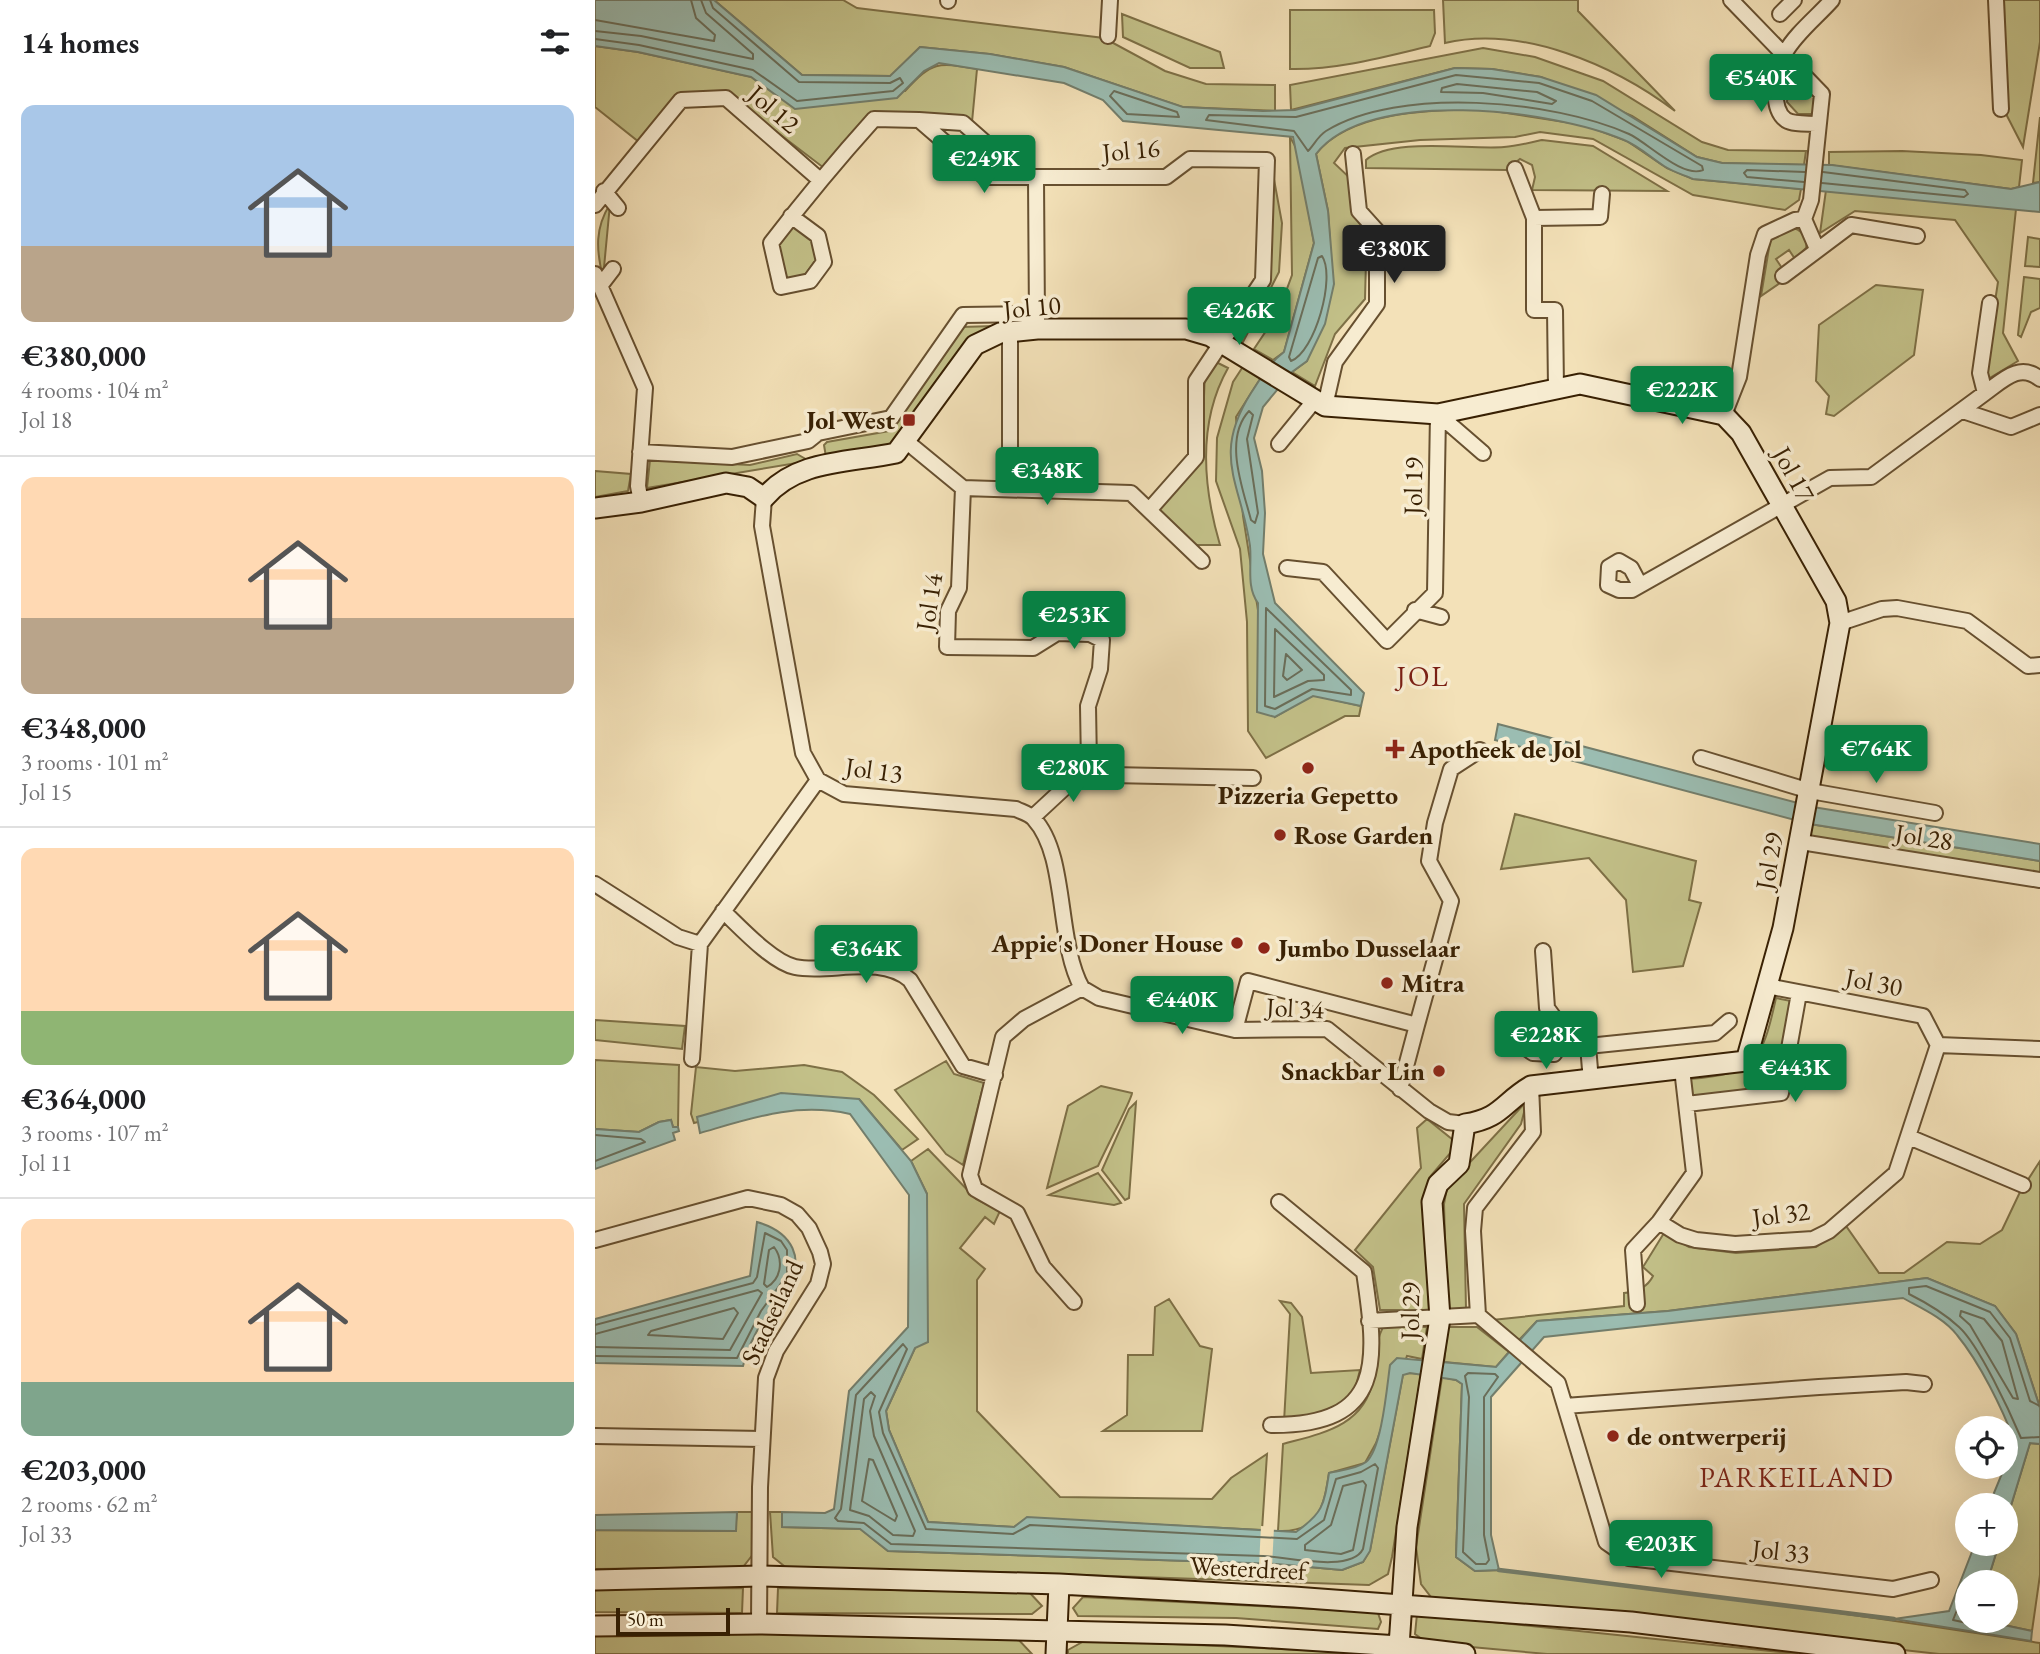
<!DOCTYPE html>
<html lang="en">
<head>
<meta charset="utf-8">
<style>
  body { margin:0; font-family:"EB Garamond",serif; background:#f6f6f6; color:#202124; height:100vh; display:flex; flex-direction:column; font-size:26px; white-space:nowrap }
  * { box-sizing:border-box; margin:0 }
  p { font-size:23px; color:#757577 }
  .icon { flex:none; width:38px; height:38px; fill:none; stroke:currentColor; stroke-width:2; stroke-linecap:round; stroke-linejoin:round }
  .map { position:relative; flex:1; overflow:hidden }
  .sheet { display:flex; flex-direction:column; background:#fff; width:595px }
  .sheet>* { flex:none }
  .tools { position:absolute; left:1360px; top:1416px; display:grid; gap:14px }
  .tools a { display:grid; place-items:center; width:63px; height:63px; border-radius:50%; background:#fff; box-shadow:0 7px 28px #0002; font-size:35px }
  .scale { position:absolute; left:21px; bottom:18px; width:114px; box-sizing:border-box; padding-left:7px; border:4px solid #382003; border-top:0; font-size:19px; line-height:24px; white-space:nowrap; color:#382003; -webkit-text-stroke:5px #f7ecd1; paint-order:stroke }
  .price { position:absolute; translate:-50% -60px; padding:0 16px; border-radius:7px; background:#0b8043; color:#fff; font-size:23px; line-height:46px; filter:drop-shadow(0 2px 4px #0008) }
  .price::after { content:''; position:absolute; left:50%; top:42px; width:21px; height:16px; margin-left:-10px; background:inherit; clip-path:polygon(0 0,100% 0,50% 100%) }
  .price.on { background:#222; color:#fff }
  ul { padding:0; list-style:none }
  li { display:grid; align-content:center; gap:14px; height:371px; padding:0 21px }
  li+li { border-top:2px solid #e0e0e0 }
  li span { display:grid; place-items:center; height:217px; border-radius:14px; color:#555 }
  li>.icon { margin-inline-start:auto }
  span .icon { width:126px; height:126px; fill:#fffc; stroke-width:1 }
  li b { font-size:30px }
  h2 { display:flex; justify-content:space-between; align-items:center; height:84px; padding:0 21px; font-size:30px }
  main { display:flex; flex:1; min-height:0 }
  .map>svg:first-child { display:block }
  .green { fill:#c3c189; stroke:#7e7046; stroke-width:2 }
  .water { fill:#9bbdb2; stroke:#737e6c; stroke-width:2 }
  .pier { fill:#f3e1b8 }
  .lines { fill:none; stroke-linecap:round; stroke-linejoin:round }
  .shore { stroke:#6a6e5a; stroke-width:2 }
  .stream { stroke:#737e6c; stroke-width:4.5 }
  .street-casing { stroke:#675030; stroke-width:18 }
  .secondary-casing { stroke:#382003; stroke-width:23 }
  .street { stroke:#f7ecd1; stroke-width:14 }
  .secondary { stroke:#f7ecd1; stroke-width:19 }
  .poi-dot { fill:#8f2418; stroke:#f7ecd1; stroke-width:2.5 }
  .labels { text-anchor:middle; stroke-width:7; stroke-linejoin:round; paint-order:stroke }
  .street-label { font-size:26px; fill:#382003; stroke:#f7ecd1 }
  .poi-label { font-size:26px; font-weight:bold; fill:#382003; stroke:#f7ecd1; text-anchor:start }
  .neighbourhood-label { font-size:28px; letter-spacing:2px; fill:#7a1f14; stroke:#f7ecd1 }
</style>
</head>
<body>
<main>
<section class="sheet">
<h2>14 homes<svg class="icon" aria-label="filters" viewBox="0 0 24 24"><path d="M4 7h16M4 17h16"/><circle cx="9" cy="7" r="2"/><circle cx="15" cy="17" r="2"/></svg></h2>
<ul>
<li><span style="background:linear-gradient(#a9c7e8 65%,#b9a48a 0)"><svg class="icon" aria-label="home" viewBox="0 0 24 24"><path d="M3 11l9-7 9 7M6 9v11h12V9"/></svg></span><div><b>€380,000</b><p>4 rooms · 104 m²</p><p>Jol 18</p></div></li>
<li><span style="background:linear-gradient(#ffd9b3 65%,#b9a48a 0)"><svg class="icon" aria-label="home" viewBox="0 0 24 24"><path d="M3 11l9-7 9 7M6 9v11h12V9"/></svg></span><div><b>€348,000</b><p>3 rooms · 101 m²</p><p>Jol 15</p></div></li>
<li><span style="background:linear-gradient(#ffd9b3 75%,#8fb573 0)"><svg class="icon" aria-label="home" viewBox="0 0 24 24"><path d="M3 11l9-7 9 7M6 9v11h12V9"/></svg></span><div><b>€364,000</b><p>3 rooms · 107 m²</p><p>Jol 11</p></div></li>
<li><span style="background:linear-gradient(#ffd9b3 75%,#7fa58c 0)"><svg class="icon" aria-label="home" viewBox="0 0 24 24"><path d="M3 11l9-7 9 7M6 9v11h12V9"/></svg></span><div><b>€203,000</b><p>2 rooms · 62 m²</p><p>Jol 33</p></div></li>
</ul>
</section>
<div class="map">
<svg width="1445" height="1654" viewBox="0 0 1445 1654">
  <rect width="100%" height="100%" fill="#f3e1b8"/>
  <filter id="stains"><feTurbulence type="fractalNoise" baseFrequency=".00286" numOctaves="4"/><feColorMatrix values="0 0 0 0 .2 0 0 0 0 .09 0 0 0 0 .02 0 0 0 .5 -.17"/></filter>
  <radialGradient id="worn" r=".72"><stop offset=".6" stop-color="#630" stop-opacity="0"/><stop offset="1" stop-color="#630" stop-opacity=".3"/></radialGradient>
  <path class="green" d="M119 0H248L262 8 509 38 570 71 611 84 680 85V111L587 107 469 67 394 54 325 47 296 76 207 75Z
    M848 0H983V11L1080 111C1019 65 927 25 850 43Z
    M1409 0H1445V42L1428 147 1410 112Z
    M695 10H839L840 33 835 46C789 57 742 70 695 69Z
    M527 14 625 52 629 68H595L528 37Z
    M0 46 43 52 157 77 171 88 310 91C338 61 342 62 382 69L377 122 272 117 229 168 133 95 84 94 44 142 0 107Z
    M888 48 940 57 1008 81 1107 142 1133 150 1211 151 1209 165 1127 163 1102 157 1037 116 946 77 897 69 860 68 696 110 695 85Z
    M1195 69 1224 98 1221 114H1203L1192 102Z
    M886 109 989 125 1032 141 1072 168 1098 179 1206 189 1204 200 1190 210 1098 195 998 139 945 132 920 137 825 140 750 148 739 163 758 181 772 222 770 299 740 334 720 386 697 372 712 361 735 242 733 211 721 154C754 111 836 110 886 109Z
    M1445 117V182L1438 183Z
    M695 137 703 151 719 243 689 352 678 360 659 349 683 313 697 275Z
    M947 140 998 146 1072 191 937 190 940 177 937 165 925 159 911 170 771 168V160C797 137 874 150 909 147 922 146 934 143 947 140Z
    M1307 151 1386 155 1427 160 1424 187 1416 189 1234 165V152Z
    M676 163 687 223 684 272 648 342 639 336 675 277Z
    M1231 190 1421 209 1408 333 1423 361 1393 379 1389 373 1403 282 1360 220 1260 211 1225 233Z
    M15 204 8 278C1 249 0 228 15 204Z
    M198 226 220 241 222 258 207 279 185 280 180 248Z
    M1196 228C1206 228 1213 239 1211 248L1200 259 1194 250 1181 259 1187 268 1182 273 1188 281 1166 296 1176 236Z
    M1433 237 1445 239V267L1430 266Z
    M1429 277 1445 279V308L1436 312 1426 337 1423 335Z
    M1281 285 1328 290 1319 355 1239 416 1231 414 1234 396 1221 381 1224 325Z
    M399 326 377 339 298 444 231 457 229 445 232 442 294 431 367 327Z
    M621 362 633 368C602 423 608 487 625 545H600L563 508 607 447 610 371Z
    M649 365 667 376 641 417 648 516 680 717 718 695 766 706 764 716H750L671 758 653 731 652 622 645 549 621 481 622 438 638 382Z
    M202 454 214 461 52 488 55 460 155 465Z
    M0 471 36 474 33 491 0 497Z
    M920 814 1101 861 1094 900 1106 903 1088 966 1038 972 1031 900 994 858 906 869Z
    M1215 824 1445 861V879L1212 842Z
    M1181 998 1196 1001 1181 1088 1095 1096 1094 1079C1160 1074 1167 1062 1181 998Z
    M0 1020 90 1026 87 1049 0 1040Z
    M0 1060 84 1065 83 1127H78L76 1120 64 1122 44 1132 0 1129Z
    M351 1061 359 1074 389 1083 368 1165 351 1154 300 1090Z
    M209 1065 247 1072 279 1095 323 1139 307 1150 264 1099 103 1117V1122L99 1123 96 1114 101 1067 140 1071Z
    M506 1086 537 1093C537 1099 508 1154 503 1166L452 1188 473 1106Z
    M932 1101 926 1124 869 1204 871 1309 852 1310 849 1204 852 1187Z
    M541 1102 534 1198 530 1200 507 1170 534 1109Z
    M832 1119 863 1144 834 1178 830 1203 834 1310H785L778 1267 760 1250 826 1168 822 1128Z
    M333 1149 381 1199 405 1211 399 1224 390 1217 365 1248 390 1269 382 1280V1411L465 1497 617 1499 636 1478 672 1454 667 1530 432 1518 419 1527 333 1522 294 1430 291 1411 320 1348 332 1194 316 1161Z
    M1445 1161V1408L1421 1334 1400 1306 1332 1278 1073 1311 942 1321 924 1340 897 1320 1029 1306V1293C1042 1292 1052 1288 1058 1276L1048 1267 1069 1233 1094 1247 1141 1253 1221 1247 1251 1226 1284 1273H1309L1352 1242 1385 1244 1407 1230 1425 1192Z
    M503 1173 526 1203 519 1205 454 1195Z
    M574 1299 605 1346 617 1349 607 1431H508L532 1415 533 1355H558L560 1307Z
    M685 1301 696 1303 707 1317 716 1373 765 1370 758 1397 729 1414 689 1422 695 1314Z
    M788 1327H832L827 1359 812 1356 781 1443 770 1463 734 1473C729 1507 723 1533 683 1531L688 1444C728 1433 769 1426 778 1380 782 1361 779 1344 788 1327Z
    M853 1327H882L914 1352 901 1367 849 1362Z
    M815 1373 826 1374 797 1557 793 1574 774 1585 374 1571 194 1570 178 1557 175 1512H187V1527L266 1529 293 1551 681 1564 747 1570 768 1562 775 1550 808 1374Z
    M847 1377 861 1380 867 1384 861 1557 880 1571 904 1570C1085 1591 1265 1614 1445 1643V1654H1344L836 1597 826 1584 821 1547Z
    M1435 1443 1445 1444V1575L1437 1631 1390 1621 1410 1620V1582H1392L1404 1544H1410L1411 1522Z
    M142 1512H161L159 1553 148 1567 0 1569V1530L140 1531Z
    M148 1588 147 1613 0 1612V1589Z
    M183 1588 415 1592 435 1593 447 1606 437 1614 182 1613Z
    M488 1597 760 1611 783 1613 786 1622 783 1629 641 1618 483 1616 478 1608Z
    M822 1614 1203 1654H952L832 1643 820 1634Z
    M64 1632 421 1637 437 1654H0V1634Z
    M491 1640 793 1654H473V1650Z"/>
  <path class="water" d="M0 0H119L207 75 295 76 325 47 395 54 469 67 588 107 668 111 700 110 860 68 897 69 946 77 1001 95 1102 157 1127 163 1237 165 1416 189 1445 182V212L1098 179C1089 175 1078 172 1069 166 1056 158 1044 146 1029 140 959 110 773 86 721 154L733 211 739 284 730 324 712 361 697 372 668 407 659 438 667 471 670 513 668 554 680 603 769 693 766 706 718 696 680 717 662 712 663 603C651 587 657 565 655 546 646 483 616 456 656 393 666 378 674 363 689 352L719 243 698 137 528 121 508 100 469 83 344 63 329 71 302 98 200 109 156 77 43 52 0 46Z
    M903 724 1218 807 1445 844V861L1215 824 900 740Z
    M186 1093 264 1099 316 1161 332 1194 333 1342 320 1348 291 1411 294 1430 333 1522 419 1527 432 1517 701 1532C728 1513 729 1505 734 1473 745 1470 762 1469 771 1462 787 1449 792 1386 795 1365L802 1358 901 1367 942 1321 1073 1311 1332 1278 1400 1306 1421 1334 1445 1408V1444L1435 1443 1411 1522 1410 1505H1394L1420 1442C1407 1408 1385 1363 1362 1335 1349 1318 1326 1308 1308 1298L949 1337 896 1397V1535L904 1570 880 1571 861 1557 867 1384 861 1380 815 1373 808 1375 775 1551 768 1562 747 1570 681 1564 293 1551 265 1529 187 1527V1512L230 1513 239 1509 254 1391 313 1327 314 1195 255 1114C201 1102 157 1118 105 1133L102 1117Z
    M76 1120 78 1127H83L84 1131 78 1133 80 1140 0 1169V1129L44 1132 64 1122Z
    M162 1222C197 1232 212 1259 191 1291 185 1300 177 1307 171 1316 161 1331 152 1349 148 1366L0 1363V1319L155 1276Z
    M142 1512 141 1531 0 1530V1515Z
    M1380 1544H1404L1392 1582H1372V1620L1390 1621 1437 1631 1436 1641 1299 1619 1354 1611Z"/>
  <path class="pier" d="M666 1526 679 1527 677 1567 664 1566Z"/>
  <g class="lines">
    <path class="shore" d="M0 20 119 41 120 35 101 18 96 0
      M0 31 46 36 158 59V54L111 13 106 0
      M0 39 44 45 158 70 202 101 298 91 308 83 305 78 295 83 204 82 118 8 115 0
      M861 75 944 83 997 101 1107 166 1108 170C1088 179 1052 142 1034 134 959 100 803 86 731 131 723 136 719 145 713 151L699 131 611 120 614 115 701 117Z
      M862 84 942 92 961 101 957 104 888 93 846 92 847 88Z
      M519 91 582 112 584 117 532 114 515 96Z
      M1209 182 1152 177 1149 173 1152 170 1210 172
      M1227 183 1369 197 1373 194 1370 190 1228 172
      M727 256C741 277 720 352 696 361L694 357 723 258Z
      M654 411 658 415 652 439 663 513 660 523 656 520C648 489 628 439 654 411Z
      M671 608 756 690V695L717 689 680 709 670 706Z
      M680 629 729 675V680L713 681 679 697Z
      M691 654 707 670 692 680 688 676Z
      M0 1135 46 1139 50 1142 0 1161
      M179 1247C189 1260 186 1279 172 1287L169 1284 174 1250Z
      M139 1308 143 1313 128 1339 53 1335 56 1331Z
      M1366 1311 1389 1319 1407 1341 1423 1399 1418 1398 1375 1325 1365 1316Z
      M0 1325 158 1283 162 1277 170 1233 186 1241 192 1250V1275L166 1311 142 1358 0 1356
      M0 1334 163 1290 167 1293 135 1350 0 1347
      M308 1344 312 1349 284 1412 288 1433 331 1529 418 1534 435 1525 702 1539 729 1520 741 1479 766 1472 780 1464 783 1468 768 1549C756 1573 692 1557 668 1556 544 1552 420 1548 296 1544L269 1523 243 1521 240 1518 246 1509 261 1395Z
      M873 1373 900 1374 903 1377 889 1397V1535L894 1560 891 1564H881L868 1552 874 1397 870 1376Z
      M276 1392 280 1396 275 1411 279 1436 320 1531 318 1536 298 1535 274 1516 255 1510 269 1399Z
      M1445 1406 1435 1401 1415 1338 1395 1312 1331 1286 1314 1288V1294C1332 1303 1349 1313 1364 1327 1384 1345 1415 1412 1426 1438L1445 1437
      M274 1459 278 1460 302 1516 300 1521 267 1501Z
      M768 1481 771 1485 758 1550 746 1554 710 1550V1545L736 1525 748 1486Z
      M1372 1585 1358 1620 1386 1626 1390 1620"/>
    <path class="stream" d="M904 1570 1299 1619"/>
    <defs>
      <path id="street" d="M353 0V1
        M1136 0 1227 94 1216 200 1209 219 1222 249
        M1401 0 1406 109
        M1185 14 1199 0
        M513 36 515 0
        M324 120 368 123 411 161 441 179 442 321
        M1223 124C1214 123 1199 125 1191 120 1174 108 1181 69 1190 53 1200 34 1223 16 1237 0
        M920 169 939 218V310H960L961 388
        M9 191 23 208
        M0 205 86 100 131 98 225 180
        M196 216 223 236 229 262 215 281 186 287 176 243C209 200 243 159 279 119L324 120 390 177H571L595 159 672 160 668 280 601 381V457L556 508
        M939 218 1005 217 1007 194
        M0 274 50 388 43 486 46 502
        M1188 276 1256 225 1322 236
        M5 286 18 269
        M415 330V488
        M1390 393C1408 380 1425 362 1445 379
        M730 406 740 362 782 304V231L764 211 758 154
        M1368 411 1416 427 1445 415
        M843 414 888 453
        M1129 415 1144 377 1163 255 1170 234 1200 220 1209 219
        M312 442 368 488 536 493 607 561
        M684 444 719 401
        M45 452 137 457 213 441 223 433 296 418 368 315 441 314
        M368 488 364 588 353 611 352 647 438 648 462 633 495 634 507 640 505 669 493 706 494 765 516 775 658 778
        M169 498 167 526 208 753 223 780 249 794 421 809C427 812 435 814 439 819 473 856 461 941 487 988
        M692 568 728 572 792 641 840 593 843 414
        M1045 585 1036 568 1024 561 1014 567 1013 585 1024 590H1037L1235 478 1276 477 1390 393 1385 373 1395 303
        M820 610 846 617
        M1245 623 1287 609 1302 608 1372 621 1433 666 1445 665
        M1106 758 1215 791 1340 813
        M438 817 494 765
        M1206 842 1445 880
        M0 884 83 937 105 944
        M128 911C145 927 177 962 200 967 235 974 285 954 315 980L368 1066 400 1075
        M948 951 952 1008 972 1035 993 1046 1120 1033 1134 1021
        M1172 986 1328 1016 1343 1045 1445 1049
        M822 1025 856 901 834 861 840 823 856 769 885 750
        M640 1030 653 981 822 1025 805 1089
        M918 1039 938 1053 959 1054 972 1035
        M993 1046 996 1081
        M97 1059 105 944 223 780
        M936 1086 938 1132 880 1208 878 1231 883 1315 963 1383 1011 1542 1034 1558 1298 1589 1336 1580
        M1092 1104 1186 1093 1204 993
        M1314 1137 1428 1185
        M1064 1222 1085 1235 1101 1240 1140 1244 1218 1239 1234 1231 1301 1173 1343 1045
        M0 1240 153 1198 186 1205 202 1214 214 1228 225 1252 228 1264 223 1284 181 1351 171 1378 165 1487 164 1624
        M479 1302 448 1267 422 1213 380 1189 375 1175 408 1037 429 1019 487 988 504 998 640 1030 732 1029 834 1111 853 1122 870 1124
        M1042 1304 1038 1250 1064 1222 1099 1173 1087 1069
        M774 1321 883 1315
        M970 1406 1224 1387 1311 1382 1329 1384
        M676 1425C791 1426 782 1360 769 1272L684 1202
        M0 1436 167 1439"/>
      <path id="secondary" d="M0 508 46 502 131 483 153 487 169 498C202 459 254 463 301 453L380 345 405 333 442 329H591L615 336 730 406 843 414 985 384 1129 415 1146 433 1241 601 1245 623 1188 928 1151 1061 936 1086C907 1103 907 1118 870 1124L864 1164 843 1184 837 1202 845 1318 812 1527 804 1646
        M0 1580 165 1576 464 1584 699 1597 1036 1622 1300 1654
        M0 1626 164 1624 630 1635 804 1646 870 1654
        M461 1654 464 1584"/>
    </defs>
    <use href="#street" class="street-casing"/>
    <use href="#secondary" class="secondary-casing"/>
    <use href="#street" class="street"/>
    <use href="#secondary" class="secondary"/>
  </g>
  <g class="poi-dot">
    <rect x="307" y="413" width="14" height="14" rx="3.5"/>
    <path d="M796.5 738.5h7v7h7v7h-7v7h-7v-7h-7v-7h7z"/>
    <circle cx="713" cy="768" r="7"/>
    <circle cx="685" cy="835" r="7"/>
    <circle cx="642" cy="943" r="7"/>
    <circle cx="669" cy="948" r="7"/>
    <circle cx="792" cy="983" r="7"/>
    <circle cx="844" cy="1071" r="7"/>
    <circle cx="1018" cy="1436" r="7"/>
  </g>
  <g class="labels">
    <g class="street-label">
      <text transform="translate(179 109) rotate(41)" y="9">Jol 12</text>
      <text transform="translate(536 150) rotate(-5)" y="9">Jol 16</text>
      <text transform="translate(437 307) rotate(-5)" y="9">Jol 10</text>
      <text transform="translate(1199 474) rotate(61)" y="9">Jol 17</text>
      <text transform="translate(818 486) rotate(-89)" y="9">Jol 19</text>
      <text transform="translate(334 602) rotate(-81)" y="9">Jol 14</text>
      <text transform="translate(279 770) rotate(8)" y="9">Jol 13</text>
      <text transform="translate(1329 837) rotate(9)" y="9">Jol 28</text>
      <text transform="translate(1174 861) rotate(-80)" y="9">Jol 29</text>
      <text transform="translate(1279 982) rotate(11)" y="9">Jol 30</text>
      <text transform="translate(700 1008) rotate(3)" y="9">Jol 34</text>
      <text transform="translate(1186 1214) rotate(-7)" y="9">Jol 32</text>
      <text transform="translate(815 1311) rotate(-89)" y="9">Jol 29</text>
      <text transform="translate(177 1312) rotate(-65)" y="9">Stadseiland</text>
      <text transform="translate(1186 1551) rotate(6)" y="9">Jol 33</text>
      <text transform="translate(653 1568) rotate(3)" y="9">Westerdreef</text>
    </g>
    <g class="poi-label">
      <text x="300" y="429" text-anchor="end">Jol West</text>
      <text x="814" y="758">Apotheek de Jol</text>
      <text x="713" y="804" text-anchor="middle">Pizzeria Gepetto</text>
      <text x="699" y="844">Rose Garden</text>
      <text x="628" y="952" text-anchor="end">Appie's Doner House</text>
      <text x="683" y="957">Jumbo Dusselaar</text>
      <text x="806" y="992">Mitra</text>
      <text x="830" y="1080" text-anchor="end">Snackbar Lin</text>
      <text x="1032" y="1445">de ontwerperij</text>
    </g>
    <g class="neighbourhood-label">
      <text x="828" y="686">JOL</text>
      <text x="1202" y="1487">PARKEILAND</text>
    </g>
  </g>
  <rect width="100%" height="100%" filter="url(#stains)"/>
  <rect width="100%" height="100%" fill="url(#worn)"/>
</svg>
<div class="tools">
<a><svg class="icon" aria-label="locate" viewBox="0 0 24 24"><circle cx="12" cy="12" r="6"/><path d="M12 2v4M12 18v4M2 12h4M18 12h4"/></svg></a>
<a>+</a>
<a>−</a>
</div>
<div class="scale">50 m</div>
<b class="price" style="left:1166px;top:114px">€540K</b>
<b class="price" style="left:389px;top:195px">€249K</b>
<b class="price on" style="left:799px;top:285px">€380K</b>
<b class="price" style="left:644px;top:347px">€426K</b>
<b class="price" style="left:1087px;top:426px">€222K</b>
<b class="price" style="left:452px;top:507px">€348K</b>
<b class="price" style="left:479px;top:651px">€253K</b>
<b class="price" style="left:1281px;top:785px">€764K</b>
<b class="price" style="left:478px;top:804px">€280K</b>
<b class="price" style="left:271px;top:985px">€364K</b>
<b class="price" style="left:587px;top:1036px">€440K</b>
<b class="price" style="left:951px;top:1071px">€228K</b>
<b class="price" style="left:1200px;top:1104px">€443K</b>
<b class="price" style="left:1066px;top:1580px">€203K</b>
</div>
</main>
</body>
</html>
